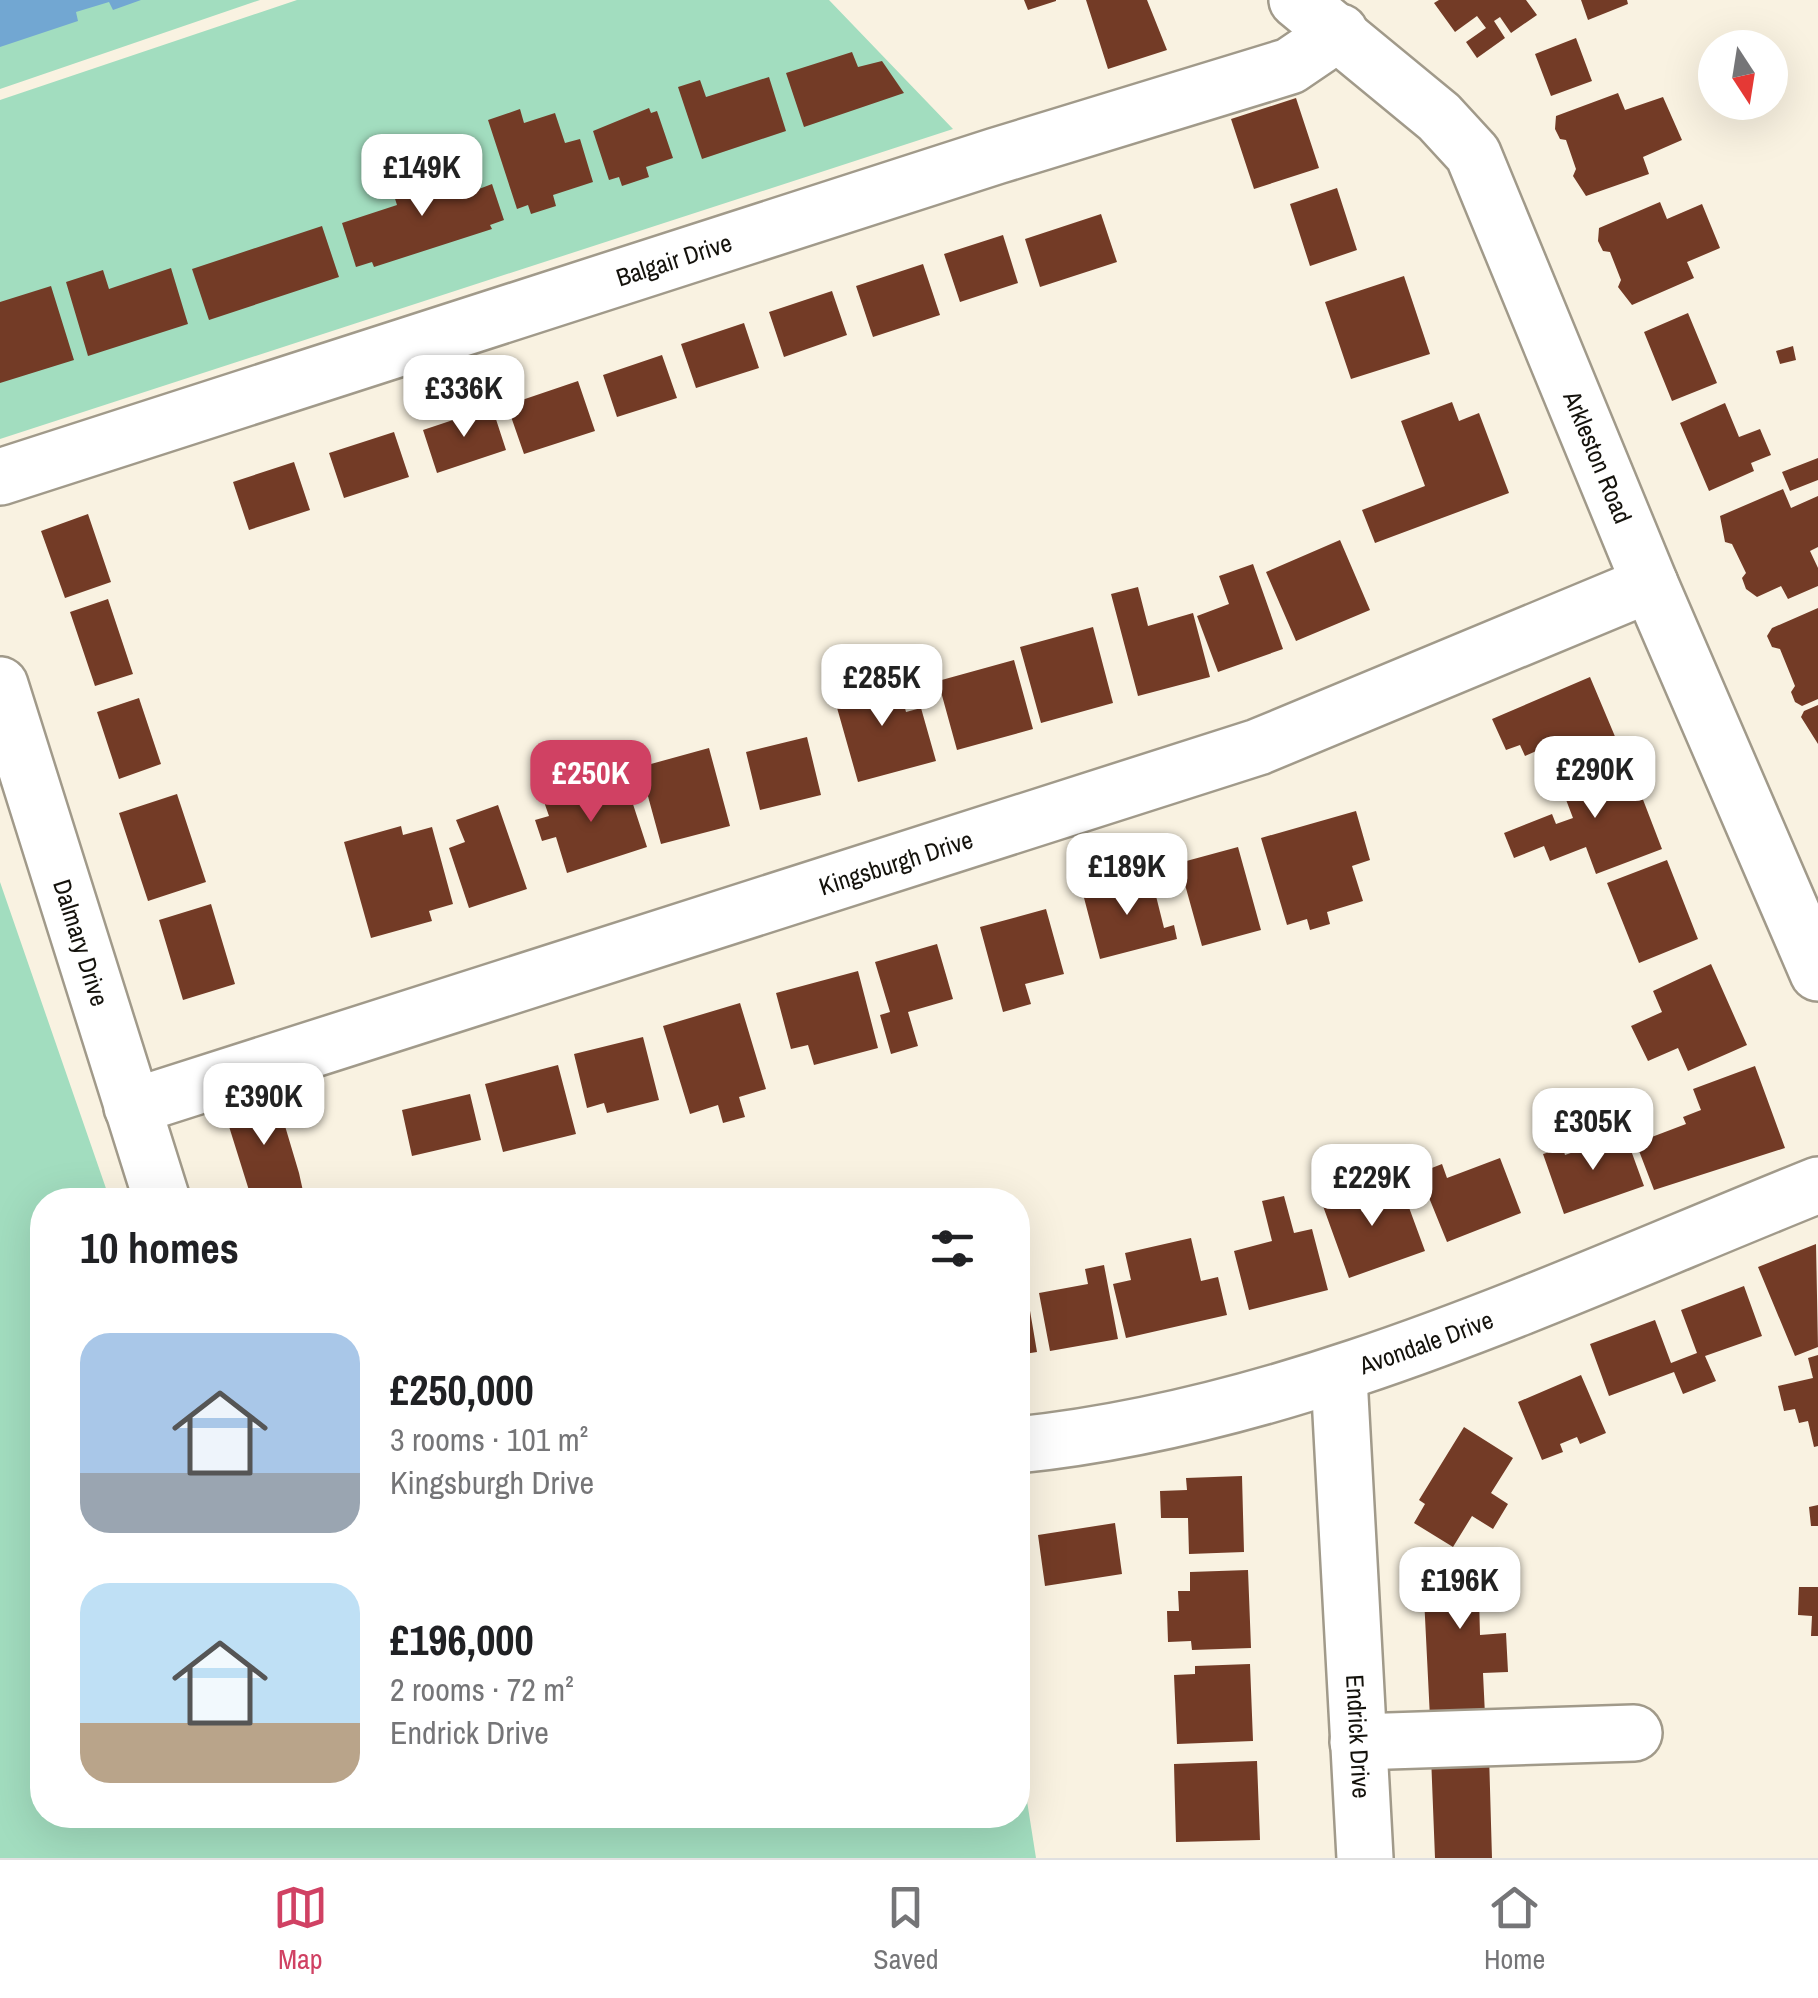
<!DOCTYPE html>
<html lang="en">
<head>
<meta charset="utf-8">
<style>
  body { margin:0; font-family:"Archivo Narrow",sans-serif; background:#f2f2f2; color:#202124; height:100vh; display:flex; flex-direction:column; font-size:38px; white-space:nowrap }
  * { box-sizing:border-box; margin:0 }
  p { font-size:32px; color:#757577 }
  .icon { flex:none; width:55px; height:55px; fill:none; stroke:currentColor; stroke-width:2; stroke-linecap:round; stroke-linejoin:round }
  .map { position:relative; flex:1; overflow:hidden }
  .sheet { position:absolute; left:30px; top:1188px; width:1000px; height:640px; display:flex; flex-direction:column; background:#fff; border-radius:40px; box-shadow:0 10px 40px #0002 }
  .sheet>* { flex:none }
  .needle { width:65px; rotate:168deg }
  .tools { position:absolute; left:1698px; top:30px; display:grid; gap:20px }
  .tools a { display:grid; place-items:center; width:90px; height:90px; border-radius:50%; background:#fff; box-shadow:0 10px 40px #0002; font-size:50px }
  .price { position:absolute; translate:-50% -85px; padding:0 22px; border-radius:20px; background:#fff; color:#222; font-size:32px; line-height:65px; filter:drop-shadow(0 2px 5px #0008) }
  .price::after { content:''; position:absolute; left:50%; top:60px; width:30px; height:22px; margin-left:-15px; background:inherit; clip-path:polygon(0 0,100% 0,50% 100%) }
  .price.current { background:#d04163; color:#fff }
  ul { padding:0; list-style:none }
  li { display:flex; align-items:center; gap:30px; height:250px; padding:0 50px }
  li span { display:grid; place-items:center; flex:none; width:280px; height:200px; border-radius:30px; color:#555 }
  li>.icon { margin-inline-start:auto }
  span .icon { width:120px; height:120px; fill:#fffc; stroke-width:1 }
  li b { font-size:42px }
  h2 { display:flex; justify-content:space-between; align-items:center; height:120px; padding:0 50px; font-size:42px }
  .tab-bar { display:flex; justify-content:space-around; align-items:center; height:140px; border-top:2px solid #e0e0e0; background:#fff; font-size:28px; color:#757577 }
  .tab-bar a { display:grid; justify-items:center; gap:5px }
  .tab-bar .current { color:#d04163 }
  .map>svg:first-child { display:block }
  .green { fill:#a2ddbf }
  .water { fill:#72a7d2 }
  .building { fill:#733b26 }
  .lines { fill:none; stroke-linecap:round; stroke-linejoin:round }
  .minor-casing { stroke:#a19a8a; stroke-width:60 }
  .minor { stroke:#fff; stroke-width:55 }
  .labels { text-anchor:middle; stroke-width:10; stroke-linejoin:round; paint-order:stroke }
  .street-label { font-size:25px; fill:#14120c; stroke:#fff }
</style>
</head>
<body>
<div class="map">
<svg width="1818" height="1858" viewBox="0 0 1818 1858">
  <rect width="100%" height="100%" fill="#f9f2e1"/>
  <path class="green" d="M0 0H260L0 89Z
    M297 0H829L953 129 0 439V100Z
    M0 882 110 1200H42V1815H1018V1744L1036 1858H0Z"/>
  <path class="water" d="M0 0H141L113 10 109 2 76 12 78 21 0 47Z"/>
  <path class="building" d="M1024 0H1056V1L1028 10Z
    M1086 0H1147L1167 50 1108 69Z
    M1439 0H1526L1537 15 1511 33 1500 17 1494 21 1505 38 1477 58 1466 42 1486 28 1477 16 1455 32 1434 3Z
    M1581 0H1627L1628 4 1588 20Z
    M1576 38 1592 81 1551 96 1535 54Z
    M852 52 858 67 882 61 904 93 804 127 786 73Z
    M769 77 786 131 702 159 678 87 700 80 706 97Z
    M1618 93 1625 110 1663 97 1682 140 1643 157 1649 174 1586 196 1573 176 1576 169 1566 140 1560 139 1555 129 1556 116Z
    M1296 98 1319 168 1254 189 1231 119Z
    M649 108 651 113 657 111 673 158 646 167 649 177 622 186 619 177 609 180 593 131Z
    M520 109 524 123 555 113 565 143 580 139 593 182 553 195 556 206 531 214 528 205 517 209 488 120Z
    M429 168 437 191 476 179 479 189 492 184 504 220 490 225 492 229 374 267 372 262 356 267 342 223 397 205 389 180Z
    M1337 188 1357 250 1310 266 1290 204Z
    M1660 202 1667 219 1702 204 1720 248 1687 262 1694 278 1632 305 1618 287 1621 280 1610 252 1603 251 1598 241 1599 228Z
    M1101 214 1117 262 1040 287 1025 239Z
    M322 226 339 277 209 320 192 269Z
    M1003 235 1018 283 960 302 944 254Z
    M923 264 940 315 873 337 856 286Z
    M171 268 188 324 88 356 66 282 103 270 109 289Z
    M1404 276 1430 354 1351 379 1325 302Z
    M51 286 74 360 0 383V302Z
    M832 291 847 335 784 357 769 312Z
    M1688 313 1717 383 1672 401 1644 332Z
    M744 323 759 368 696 388 681 344Z
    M1793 346 1796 360 1780 364 1776 351Z
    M662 355 677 398 617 417 603 375Z
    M578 381 595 431 524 454 507 405Z
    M1452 402 1459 421 1479 413 1509 493 1375 543 1362 510 1425 486 1401 421Z
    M1725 403 1739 437 1760 429 1771 455 1751 463 1754 471 1709 491 1680 423Z
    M492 407 506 450 437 473 423 430Z
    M394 432 409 477 344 498 329 453Z
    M1818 458V480L1790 491 1782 472Z
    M294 462 310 510 249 530 233 482Z
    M1783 489 1791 508 1818 496V547L1810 551 1818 568V586L1788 599 1781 586 1757 597 1746 589 1742 578 1746 573 1732 544 1725 542 1720 516Z
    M88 514 111 582 65 598 41 531Z
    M1340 540 1370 610 1296 641 1266 572Z
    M1253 564 1283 649 1218 672 1197 616 1229 604 1219 576Z
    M1138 587 1148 626 1193 613 1210 677 1138 696 1111 594Z
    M108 599 133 674 95 686 70 612Z
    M1818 608V699L1802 706 1795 702 1791 692 1795 686 1780 649 1772 647 1767 636 1772 628Z
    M1093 627 1113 703 1041 723 1020 647Z
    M1014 660 1033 729 957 750 938 681Z
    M896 673 906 712 921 708 936 761 858 782 832 690Z
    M1590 677 1619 746 1571 767 1559 741 1525 756 1520 745 1506 750 1492 719Z
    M139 698 161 764 119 779 97 712Z
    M1818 705V744L1801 717 1804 711Z
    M807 737 821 795 760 810 746 752Z
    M709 748 730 826 661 844 640 767Z
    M1627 758 1662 849 1596 874 1586 847 1550 861 1544 846 1514 858 1504 833 1552 814 1556 824 1573 818 1560 784Z
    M604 777 612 801 630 795 647 847 567 873 556 837 542 841 535 820 549 816 542 796Z
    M177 794 206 882 148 901 119 813Z
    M498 805 527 889 469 908 449 848 465 842 456 820Z
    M1356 811 1370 860 1352 866 1363 901 1327 912 1330 924 1310 930 1307 919 1287 925 1261 838Z
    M401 826 403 835 432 827 453 904 429 911 432 921 371 938 344 842Z
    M1238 847 1261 930 1202 946 1179 863Z
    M1667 860 1698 939 1639 963 1607 883Z
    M1151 876 1164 928 1174 925 1177 939 1100 959 1083 894Z
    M211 904 235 984 183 1000 159 920Z
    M1046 909 1064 974 1025 984 1031 1004 1003 1012 980 927Z
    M937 944 953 999 908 1012 918 1046 891 1054 880 1015 890 1012 875 962Z
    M1711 964 1747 1045 1688 1071 1678 1048 1648 1061 1631 1026 1662 1012 1653 991Z
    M858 971 878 1048 814 1065 808 1045 791 1049 776 993Z
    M740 1003 766 1089 739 1097 745 1117 723 1123 718 1105 690 1114 663 1026Z
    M643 1037 659 1100 607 1113 604 1103 587 1108 574 1054Z
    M558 1065 576 1134 503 1152 485 1084Z
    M1755 1066 1785 1148 1654 1190 1636 1143 1686 1124 1683 1117 1701 1110 1693 1089Z
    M274 1089 299 1173 305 1200H252L222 1104Z
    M470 1094 481 1140 412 1156 402 1110Z
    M1625 1134 1644 1186 1564 1214 1543 1154 1563 1148 1565 1155Z
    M1500 1158 1521 1213 1447 1242 1419 1173 1442 1164 1447 1178Z
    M1352 1183 1362 1212 1382 1205 1377 1190 1400 1183 1425 1251 1349 1278 1319 1195Z
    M1284 1196 1294 1233 1312 1229 1328 1290 1249 1310 1234 1251 1272 1241 1262 1201Z
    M1191 1238 1201 1281 1218 1277 1227 1315 1126 1338 1113 1284 1131 1280 1125 1253Z
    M1816 1244 1818 1347 1795 1356 1758 1267Z
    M1104 1265 1118 1339 1050 1351 1039 1293 1088 1284 1085 1269Z
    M1744 1286 1762 1336 1705 1356 1716 1381 1683 1394 1674 1372 1609 1396 1590 1344 1655 1320 1671 1363 1697 1353 1681 1310Z
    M1027 1293 1037 1352 1018 1355V1294Z
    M1818 1355V1446L1814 1447 1808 1421 1799 1423 1795 1409 1784 1411 1778 1386 1813 1378 1808 1358Z
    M1581 1375 1606 1433 1580 1444 1577 1437 1560 1444 1563 1452 1542 1460 1518 1402Z
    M1464 1427 1513 1458 1491 1493 1508 1504 1493 1529 1472 1516 1453 1547 1414 1523 1425 1504 1419 1500Z
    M1242 1476 1244 1552 1189 1554 1188 1518H1161L1160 1491 1187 1490 1186 1478Z
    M1818 1505V1526H1811L1809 1507Z
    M1115 1523 1122 1574 1045 1586 1038 1535Z
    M1018 1529 1027 1586 1018 1587Z
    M1477 1554 1478 1558 1501 1557 1503 1596 1479 1597 1480 1635 1506 1633 1508 1672 1483 1673 1485 1715 1430 1718 1422 1557Z
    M1248 1570 1251 1648 1192 1650 1191 1641 1168 1642 1167 1611H1179L1178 1591H1190V1572Z
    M1799 1587H1818V1636H1811L1812 1616 1798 1615Z
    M1250 1664 1253 1741 1177 1744 1174 1675 1195 1674V1666Z
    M1489 1754 1492 1858H1435L1431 1756Z
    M1257 1761 1260 1840 1176 1842 1174 1764Z"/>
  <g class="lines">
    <defs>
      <g id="minor">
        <path id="s1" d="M1297 0 1439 117 1473 154 1650 584 1818 973"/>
        <path id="s2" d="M0 477 996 156 1290 66 1340 32"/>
        <path id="s3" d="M0 685 162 1200"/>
        <path id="s4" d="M132 1107 1258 747 1650 584"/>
        <path id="s5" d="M1339 1377 1365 1858"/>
        <path id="s6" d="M1018 1445C1298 1416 1559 1289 1818 1185"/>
        <path d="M1358 1742 1634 1733"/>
      </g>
    </defs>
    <use href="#minor" class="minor-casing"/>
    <use href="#minor" class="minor"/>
  </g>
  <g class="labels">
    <g class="street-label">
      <text dy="9" stroke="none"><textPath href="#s2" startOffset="708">Balgair Drive</textPath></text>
      <text dy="9" stroke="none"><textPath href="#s1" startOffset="562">Arkleston Road</textPath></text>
      <text dy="9" stroke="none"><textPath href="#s4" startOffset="802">Kingsburgh Drive</textPath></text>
      <text dy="9" stroke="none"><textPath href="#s3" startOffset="270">Dalmary Drive</textPath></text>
      <text dy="9" stroke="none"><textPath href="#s6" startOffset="422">Avondale Drive</textPath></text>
      <text dy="9" stroke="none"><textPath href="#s5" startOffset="360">Endrick Drive</textPath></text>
    </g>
  </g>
</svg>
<div class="tools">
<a><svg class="needle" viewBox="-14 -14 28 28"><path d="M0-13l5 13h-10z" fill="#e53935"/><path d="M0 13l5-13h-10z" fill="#757577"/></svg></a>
</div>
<b class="price" style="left:422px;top:219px">£149K</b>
<b class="price" style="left:464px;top:440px">£336K</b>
<b class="price" style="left:882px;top:729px">£285K</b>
<b class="price" style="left:1595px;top:821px">£290K</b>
<b class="price current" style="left:591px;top:825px">£250K</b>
<b class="price" style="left:1127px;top:918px">£189K</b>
<b class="price" style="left:264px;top:1148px">£390K</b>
<b class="price" style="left:1593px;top:1173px">£305K</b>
<b class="price" style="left:1372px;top:1229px">£229K</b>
<b class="price" style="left:1460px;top:1632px">£196K</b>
<section class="sheet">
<h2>10 homes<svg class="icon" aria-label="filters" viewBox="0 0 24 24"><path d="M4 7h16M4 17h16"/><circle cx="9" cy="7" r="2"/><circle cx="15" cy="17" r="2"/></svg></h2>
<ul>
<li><span style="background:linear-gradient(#a9c7e8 70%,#9aa5b1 0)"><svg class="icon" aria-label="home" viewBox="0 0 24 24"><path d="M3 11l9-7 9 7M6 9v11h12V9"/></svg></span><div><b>£250,000</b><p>3 rooms · 101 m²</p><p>Kingsburgh Drive</p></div></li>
<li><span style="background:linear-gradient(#bfe0f5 70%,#b9a48a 0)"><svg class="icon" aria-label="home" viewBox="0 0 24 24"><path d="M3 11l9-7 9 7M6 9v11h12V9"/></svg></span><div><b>£196,000</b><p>2 rooms · 72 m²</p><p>Endrick Drive</p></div></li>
</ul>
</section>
</div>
<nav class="tab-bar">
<a class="current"><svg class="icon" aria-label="map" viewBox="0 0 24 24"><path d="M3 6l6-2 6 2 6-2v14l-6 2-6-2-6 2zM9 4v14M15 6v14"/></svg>Map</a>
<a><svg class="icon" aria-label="saved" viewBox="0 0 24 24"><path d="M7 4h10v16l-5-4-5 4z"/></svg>Saved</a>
<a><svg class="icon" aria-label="home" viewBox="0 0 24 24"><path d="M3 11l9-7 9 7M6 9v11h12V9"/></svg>Home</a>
</nav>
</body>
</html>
